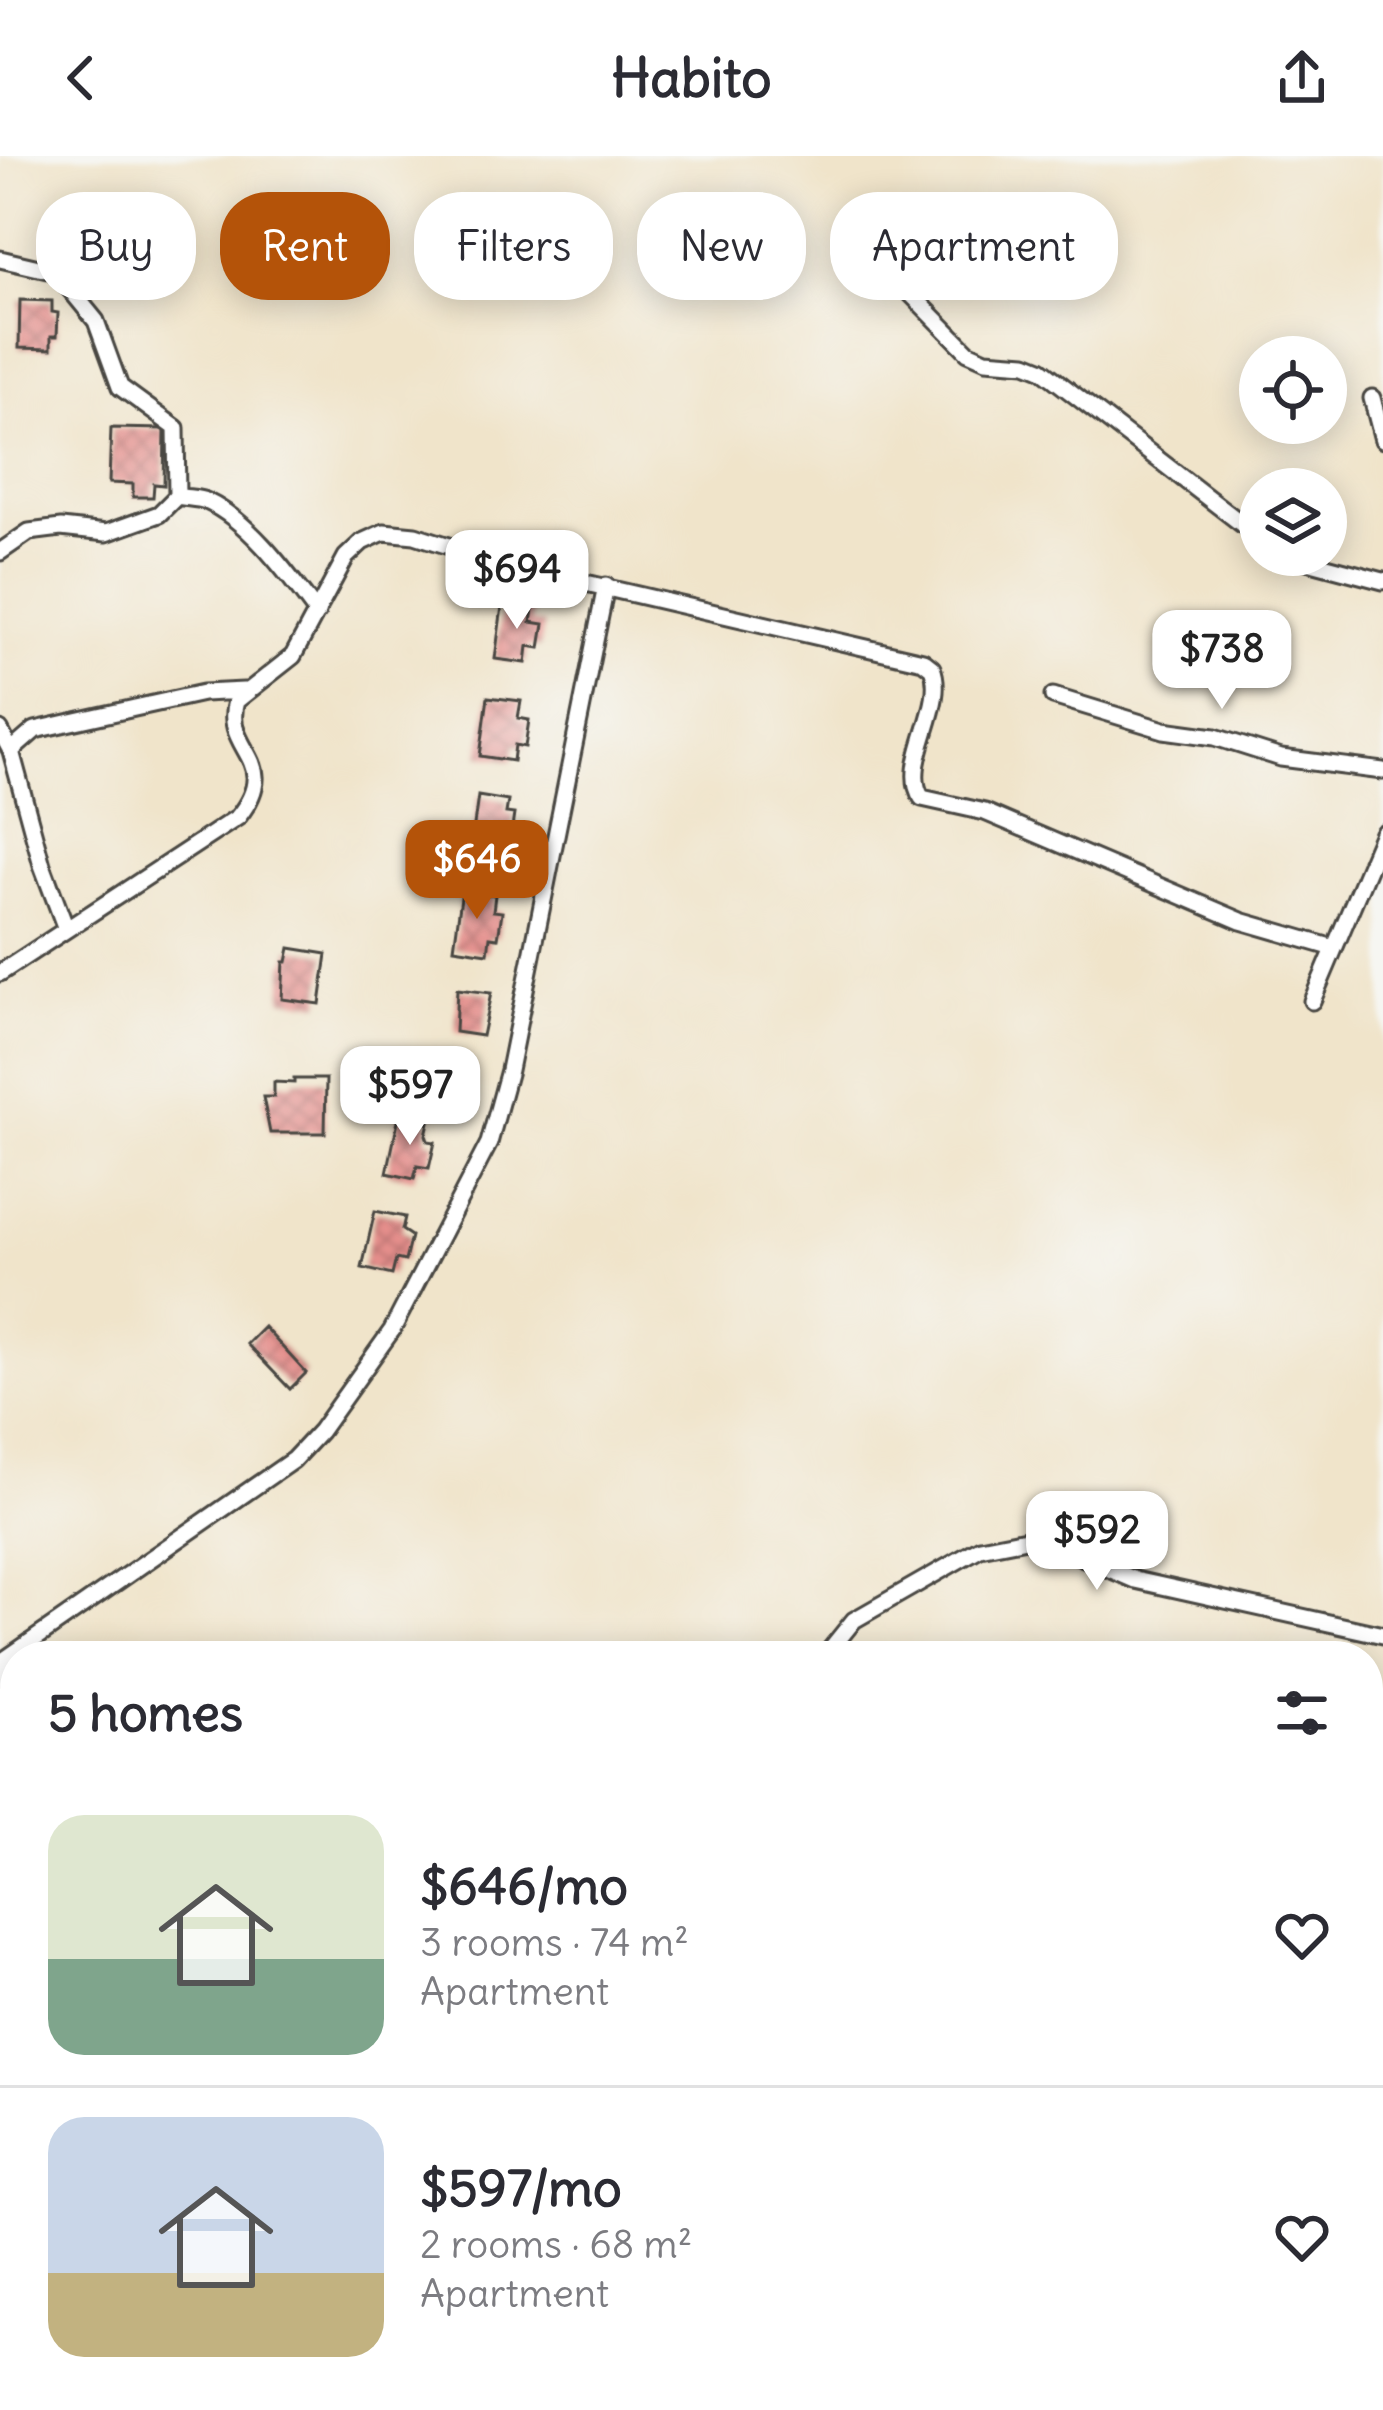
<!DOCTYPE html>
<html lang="en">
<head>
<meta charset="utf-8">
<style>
  body { margin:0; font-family:Delius,sans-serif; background:#f7f7f7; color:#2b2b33; height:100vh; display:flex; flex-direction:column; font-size:45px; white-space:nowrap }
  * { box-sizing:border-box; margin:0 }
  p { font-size:39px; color:#7c7c81 }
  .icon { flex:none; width:66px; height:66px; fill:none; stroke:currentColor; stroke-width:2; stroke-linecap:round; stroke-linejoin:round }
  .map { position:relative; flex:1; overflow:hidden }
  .details { position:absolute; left:0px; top:1485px; width:1383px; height:771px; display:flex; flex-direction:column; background:#fff; border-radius:48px 48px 0 0; box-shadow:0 6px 30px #0003 }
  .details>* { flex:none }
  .hud { position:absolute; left:36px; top:36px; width:1311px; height:108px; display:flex; gap:24px }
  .controls { position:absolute; left:1239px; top:180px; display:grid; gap:24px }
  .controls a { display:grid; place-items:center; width:108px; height:108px; border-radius:50%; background:#fff; box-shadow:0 6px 30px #0003; font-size:60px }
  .price { position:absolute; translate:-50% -102px; padding:0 27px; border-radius:24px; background:#fff; color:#222; font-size:39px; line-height:78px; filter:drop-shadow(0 3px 6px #0008) }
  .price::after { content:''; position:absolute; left:50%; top:72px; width:36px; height:27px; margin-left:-18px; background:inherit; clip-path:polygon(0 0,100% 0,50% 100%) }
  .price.active { background:#b45309; color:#fff }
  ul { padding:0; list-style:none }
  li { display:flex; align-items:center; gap:36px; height:300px; padding:0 48px }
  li+li { border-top:3px solid #e1e1e2 }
  li span { display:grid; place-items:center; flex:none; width:336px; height:240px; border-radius:36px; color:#555 }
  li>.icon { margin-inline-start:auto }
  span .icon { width:144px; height:144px; fill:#fffc; stroke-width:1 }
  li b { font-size:51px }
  h2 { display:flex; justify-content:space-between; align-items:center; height:144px; padding:0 48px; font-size:51px }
  .pill { padding:0 42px; border-radius:48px; background:#fff; box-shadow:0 6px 30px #0003; font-size:42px; line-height:108px }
  .pill.active { background:#b45309; color:#fff }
  header { display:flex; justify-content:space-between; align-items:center; height:156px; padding:0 48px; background:#fff; font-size:54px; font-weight:700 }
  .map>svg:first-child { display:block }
  .building { fill:url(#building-cross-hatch) }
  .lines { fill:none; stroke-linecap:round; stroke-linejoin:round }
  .minor-casing { stroke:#494743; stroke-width:21 }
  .tertiary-casing { stroke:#494743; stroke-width:27 }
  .minor { stroke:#fff; stroke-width:15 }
  .tertiary { stroke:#fff; stroke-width:21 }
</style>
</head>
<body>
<header><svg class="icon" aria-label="back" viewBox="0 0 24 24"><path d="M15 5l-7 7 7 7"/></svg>Habito<svg class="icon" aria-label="share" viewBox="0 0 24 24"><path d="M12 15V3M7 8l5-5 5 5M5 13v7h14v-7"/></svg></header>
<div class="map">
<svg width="1383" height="2254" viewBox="0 0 1383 2254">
  <defs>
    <pattern id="building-cross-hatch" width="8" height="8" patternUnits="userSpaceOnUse" patternTransform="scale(3)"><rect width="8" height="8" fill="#e48e8b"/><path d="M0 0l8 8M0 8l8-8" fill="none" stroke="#b97472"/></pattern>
  </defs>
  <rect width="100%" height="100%" fill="#f6f6f2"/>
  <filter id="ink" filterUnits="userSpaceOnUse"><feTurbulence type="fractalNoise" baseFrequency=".00833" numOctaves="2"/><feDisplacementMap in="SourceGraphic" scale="24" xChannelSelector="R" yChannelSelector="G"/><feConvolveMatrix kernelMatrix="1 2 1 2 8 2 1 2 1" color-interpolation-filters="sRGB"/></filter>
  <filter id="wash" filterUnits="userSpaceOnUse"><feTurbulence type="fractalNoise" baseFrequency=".004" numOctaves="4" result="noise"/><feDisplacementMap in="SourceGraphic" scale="48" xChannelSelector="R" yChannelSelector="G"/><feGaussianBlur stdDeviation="2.7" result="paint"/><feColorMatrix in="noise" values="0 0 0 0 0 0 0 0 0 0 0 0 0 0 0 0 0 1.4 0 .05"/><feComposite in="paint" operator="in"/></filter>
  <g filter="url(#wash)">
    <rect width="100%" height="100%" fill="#f0e4ca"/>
    <g id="blocks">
      <path class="building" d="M20 144 52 145V156L58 157 57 180H51V193L19 192Z
        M111 272 165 273 164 329 154 328 153 341H133V328L109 327Z
        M503 443 534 447 531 466 544 468 540 492 528 490 526 507 495 503Z
        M488 541 521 545 518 562 529 564 525 591 515 589 513 605 480 600Z
        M478 640 508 645 506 657 514 658 510 686 502 685 499 703 470 698Z
        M462 734 495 739 493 755 502 756 498 782 490 781 488 797 454 792Z
        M290 792 327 798 320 848 282 843 284 806H287Z
        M457 833 491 837 482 880 455 876Z
        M294 923H326L325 977H270L263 941H274V926L294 927Z
        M399 960 429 966 426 979 428 985 435 986 429 1012 417 1010 414 1023 387 1017Z
        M375 1055 405 1061 402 1074 411 1080 405 1105 396 1103 392 1119 362 1112Z
        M264 1171 306 1217 290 1233 247 1188Z"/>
    </g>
  </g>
  <g filter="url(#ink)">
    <use href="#blocks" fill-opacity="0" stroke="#494743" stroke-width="3"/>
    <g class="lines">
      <defs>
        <path id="minor" d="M858 84 968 196 986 204 1026 207 1041 213 1260 382
          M0 103 56 116 96 165 120 231 176 272 177 340C186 342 198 342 206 345 250 365 289 420 317 457
          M1372 242 1383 284
          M0 396 29 376 61 372 106 377 159 358 177 340
          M1285 399 1383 425
          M1053 540 1164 574 1215 581 1281 602 1383 615
          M0 574 11 595
          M66 773 42 709 11 595 35 574 203 537 244 535
          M0 817 238 661C284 603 221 595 236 545L293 500 346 401 362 386 384 376 415 379 508 409 923 505 932 512C948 550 899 609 922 642L985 656 1241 765 1334 792
          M1312 845 1383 677
          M825 1500 854 1464 980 1392 1026 1383 1045 1385 1135 1424 1383 1479
          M0 1507 293 1304 320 1275 392 1174 489 987 509 914 606 430
          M0 1515 15 1539
          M1368 1697 1383 1636
          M0 1740 15 1730
          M0 1828 15 1849
          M0 1978 15 1967
          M1368 2151 1383 2173
          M16 2241 61 2254
          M689 2254 692 2241"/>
        <path id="tertiary" d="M1368 2060 1383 2044
          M1224 2254 1232 2241"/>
      </defs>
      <use href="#minor" class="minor-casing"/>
      <use href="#tertiary" class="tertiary-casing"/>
      <use href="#minor" class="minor"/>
      <use href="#tertiary" class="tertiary"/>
    </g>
  </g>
</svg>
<div class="controls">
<a><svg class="icon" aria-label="locate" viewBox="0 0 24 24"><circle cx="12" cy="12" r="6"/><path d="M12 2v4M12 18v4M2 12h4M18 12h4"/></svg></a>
<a><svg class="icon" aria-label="layers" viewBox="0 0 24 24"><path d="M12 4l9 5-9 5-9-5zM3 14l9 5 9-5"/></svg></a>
</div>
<b class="price" style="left:517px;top:476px">$694</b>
<b class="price" style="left:1222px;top:556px">$738</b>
<b class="price active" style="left:477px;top:766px">$646</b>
<b class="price" style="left:410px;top:992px">$597</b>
<b class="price" style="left:1097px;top:1437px">$592</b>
<div class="hud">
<a class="pill">Buy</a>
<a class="pill active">Rent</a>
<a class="pill">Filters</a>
<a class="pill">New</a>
<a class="pill">Apartment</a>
</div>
<section class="details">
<h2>5 homes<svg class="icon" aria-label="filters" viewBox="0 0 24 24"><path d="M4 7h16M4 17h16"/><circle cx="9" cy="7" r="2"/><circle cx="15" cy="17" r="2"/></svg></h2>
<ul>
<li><span style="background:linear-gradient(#dfe7d0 60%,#7fa58c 0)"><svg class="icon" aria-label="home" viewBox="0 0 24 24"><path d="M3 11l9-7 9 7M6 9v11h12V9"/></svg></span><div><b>$646/mo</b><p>3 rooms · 74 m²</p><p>Apartment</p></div><svg class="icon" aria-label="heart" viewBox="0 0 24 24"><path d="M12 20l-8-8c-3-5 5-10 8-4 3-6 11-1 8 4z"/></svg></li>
<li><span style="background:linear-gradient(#c9d6e8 65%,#c2b280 0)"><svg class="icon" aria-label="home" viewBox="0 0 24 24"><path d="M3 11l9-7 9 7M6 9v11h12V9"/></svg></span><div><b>$597/mo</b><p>2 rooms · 68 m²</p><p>Apartment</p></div><svg class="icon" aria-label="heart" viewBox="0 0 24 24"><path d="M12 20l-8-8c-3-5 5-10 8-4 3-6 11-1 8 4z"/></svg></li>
</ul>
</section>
</div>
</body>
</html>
